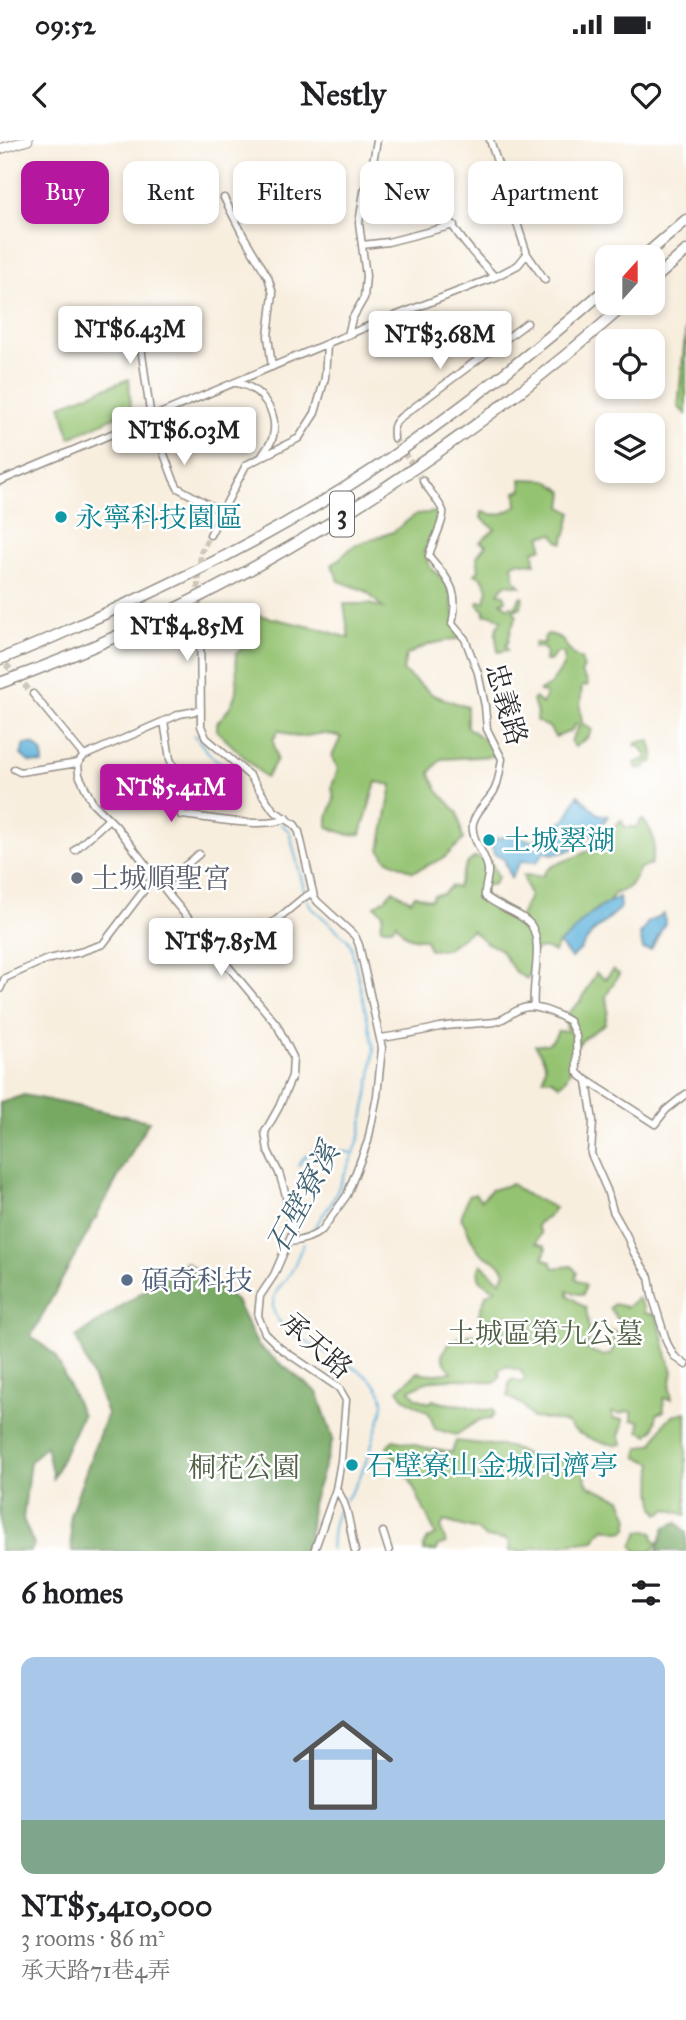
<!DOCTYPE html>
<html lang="en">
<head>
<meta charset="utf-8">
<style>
  body { margin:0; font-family:"IM FELL Great Primer","Noto Serif TC",serif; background:#f2f2f2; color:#202124; height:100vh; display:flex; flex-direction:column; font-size:26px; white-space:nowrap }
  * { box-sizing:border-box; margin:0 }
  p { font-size:23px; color:#757577 }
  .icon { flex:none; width:38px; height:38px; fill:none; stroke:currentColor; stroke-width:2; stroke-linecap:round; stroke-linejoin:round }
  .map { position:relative; height:1411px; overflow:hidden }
  .drawer { display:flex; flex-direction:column; background:#fff; flex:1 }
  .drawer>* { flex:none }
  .banner { position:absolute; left:21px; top:21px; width:644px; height:63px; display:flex; gap:14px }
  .needle { width:46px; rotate:21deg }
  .fabs { position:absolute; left:595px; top:105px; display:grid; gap:14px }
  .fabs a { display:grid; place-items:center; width:70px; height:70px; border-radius:14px; background:#fff; box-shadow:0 4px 10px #0003; font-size:35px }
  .price { position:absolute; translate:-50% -60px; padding:0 16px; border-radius:7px; background:#fff; color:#222; font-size:23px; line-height:46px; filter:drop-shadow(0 2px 4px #0008) }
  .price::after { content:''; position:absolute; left:50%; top:42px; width:21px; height:16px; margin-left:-10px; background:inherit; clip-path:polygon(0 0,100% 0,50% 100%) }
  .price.current { background:#b5179e; color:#fff }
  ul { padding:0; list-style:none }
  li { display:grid; align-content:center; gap:14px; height:371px; padding:0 21px }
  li+li { border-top:2px solid #e0e0e0 }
  li span { display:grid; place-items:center; height:217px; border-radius:14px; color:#555 }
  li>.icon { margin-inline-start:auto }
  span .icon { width:126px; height:126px; fill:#fffc; stroke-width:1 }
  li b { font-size:30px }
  h2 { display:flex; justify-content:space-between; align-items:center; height:84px; padding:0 21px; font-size:30px }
  .pill { padding:0 24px; border-radius:14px; background:#fff; box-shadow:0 4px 10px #0003; font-size:24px; line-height:63px }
  .pill.current { background:#b5179e; color:#fff }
  .status { display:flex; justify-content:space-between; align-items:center; height:49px; padding:0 35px; background:#fff; direction:ltr }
  .status svg { height:19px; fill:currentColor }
  header { display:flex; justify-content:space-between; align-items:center; height:91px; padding:0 21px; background:#fff; font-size:32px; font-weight:700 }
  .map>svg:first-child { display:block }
  .green { fill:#94c371; stroke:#60774e; stroke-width:2 }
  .forest { fill:#77a963; stroke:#516a47; stroke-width:2 }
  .water { fill:#5fb2db; stroke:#456e83; stroke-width:2 }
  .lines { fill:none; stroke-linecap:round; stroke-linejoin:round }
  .stream { stroke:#5fb2db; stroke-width:2 }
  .minor-tunnel { stroke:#cfc7ba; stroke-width:6; stroke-dasharray:6 3; stroke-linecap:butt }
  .minor-casing { stroke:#928c84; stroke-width:9 }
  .primary-casing { stroke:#928c84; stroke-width:11 }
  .motorway-casing { stroke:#928c84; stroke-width:13 }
  .minor { stroke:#fff; stroke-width:6 }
  .primary { stroke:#fff; stroke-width:9 }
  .motorway { stroke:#fff; stroke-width:10 }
  .culture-dot { fill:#0f9aa8; stroke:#fff; stroke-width:2.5 }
  .worship-dot { fill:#6b7280; stroke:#fff; stroke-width:2.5 }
  .service-dot { fill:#5c6f8a; stroke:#fff; stroke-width:2.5 }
  .labels { text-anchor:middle; stroke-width:5; stroke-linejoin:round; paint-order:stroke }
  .shield { fill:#fff; stroke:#6b6b6b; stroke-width:2 }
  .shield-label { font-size:26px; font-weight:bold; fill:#2b2b2b }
  .culture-label { font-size:28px; fill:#0d838f; stroke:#fff; text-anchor:start }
  .street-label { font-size:28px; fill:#2b2b2b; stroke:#fff }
  .worship-label { font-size:28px; fill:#5b616d; stroke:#fff; text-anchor:start }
  .service-label { font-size:28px; fill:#4e5e75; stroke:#fff; text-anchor:start }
  .park-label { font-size:28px; fill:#506044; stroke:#fff }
  .water-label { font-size:30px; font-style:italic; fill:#406171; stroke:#fff }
</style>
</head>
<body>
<div class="status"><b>09:52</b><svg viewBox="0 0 49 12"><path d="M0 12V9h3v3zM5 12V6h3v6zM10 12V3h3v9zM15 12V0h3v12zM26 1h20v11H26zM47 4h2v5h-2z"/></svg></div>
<header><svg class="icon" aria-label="back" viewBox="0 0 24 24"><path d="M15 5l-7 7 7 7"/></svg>Nestly<svg class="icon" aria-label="heart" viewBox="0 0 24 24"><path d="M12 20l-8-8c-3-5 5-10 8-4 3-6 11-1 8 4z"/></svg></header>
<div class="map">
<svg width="686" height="1411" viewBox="0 0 686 1411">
  <rect width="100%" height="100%" fill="#fff"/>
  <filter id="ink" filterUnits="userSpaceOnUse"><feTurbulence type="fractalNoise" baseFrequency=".0143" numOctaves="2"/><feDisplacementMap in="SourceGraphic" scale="14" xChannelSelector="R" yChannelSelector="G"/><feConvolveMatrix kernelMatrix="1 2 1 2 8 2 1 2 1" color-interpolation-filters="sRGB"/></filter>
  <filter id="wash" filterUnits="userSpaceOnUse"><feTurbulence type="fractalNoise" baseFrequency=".00686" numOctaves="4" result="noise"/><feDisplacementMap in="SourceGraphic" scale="28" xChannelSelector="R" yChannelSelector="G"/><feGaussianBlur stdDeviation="1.57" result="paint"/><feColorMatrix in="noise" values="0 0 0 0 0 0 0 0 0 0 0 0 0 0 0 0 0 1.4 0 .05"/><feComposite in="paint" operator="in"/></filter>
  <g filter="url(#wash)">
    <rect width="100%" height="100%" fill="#f8eede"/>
    <path class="green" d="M686 185V274L678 267Z
      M129 239 131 269 70 298 61 265Z
      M521 339 547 340 564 352 562 367 572 373 563 403 558 401 554 394 541 396 542 408 534 411 535 424 517 422 512 425 515 440 521 446 506 444 498 453 504 455 506 460 501 462 508 468 511 466 516 467 520 457H523L521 467 513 471 517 476 511 489 508 503 506 505 508 510 498 512C497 500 492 490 502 480L492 475H484L485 471 478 464 479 461 485 462 488 449 483 439 475 434 479 430 477 416 486 405 480 402 495 389 481 378 482 372C500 377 502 374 517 366L516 352 522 350Z
      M437 372 436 390 424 411 430 427 449 445 453 470 461 498 430 504 406 515 403 531 433 555 467 567V587L491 605 495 616 441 619 430 633 438 651 458 673 463 700 444 718 413 732 386 719 380 709 392 645 376 642 361 694 349 695 328 687V677L334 660 332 646 338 629 332 616 341 597C333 595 325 593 318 594 299 597 298 600 279 590L273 600 277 619 266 638 217 591V583C241 558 237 546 236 514L249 502 254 486 240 471 320 489 349 498 344 464H369L383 468 366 451 339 441 332 425 355 405 393 392 416 374Z
      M547 494C569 496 564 513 581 519L584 528 581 533 588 543 587 546H582L580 567 582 583 592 590 588 597 575 607 571 601 579 586 576 584 571 591 555 597 549 587 536 581 537 574 533 561 535 558 542 564 546 554 540 551 551 544 562 528 564 524V513H556L550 521H545L546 511 541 507 534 508 535 503H545L544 498Z
      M650 600C651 608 654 613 654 621L646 624 644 628 637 629 635 623 648 618 642 608 635 605 636 603Z
      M642 679C656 694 656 704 651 724L640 728C633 743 630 749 614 754L608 763 599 767 581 782 572 796 559 803 554 812 544 808 535 810 527 839 515 832 500 809 485 802 472 790 446 809 429 810 426 799C411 799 404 797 396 783L392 788H381L383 773 375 766 385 759 393 750 411 761 415 755 431 760 434 755 443 754 451 746 457 748C464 734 461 725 476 717L492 724 498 737 494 744 484 746V755L519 778 530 756 523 735 542 736C553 720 577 720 592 708 595 706 596 702 599 699 606 692 614 688 621 680L625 687H637Z
      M613 830 619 834 606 856 608 871 605 884C595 891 579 899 575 910 570 925 573 933 560 945L552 939H543C547 919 545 922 535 905 548 905 553 903 558 891H567L565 876 581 861 596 833 605 839Z
      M512 1044C524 1056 539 1059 555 1068L547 1078 539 1082 537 1087 541 1093 536 1103 545 1106 546 1110 543 1118 551 1122 554 1128 572 1126 577 1133 575 1138 586 1145 583 1155 568 1151V1155L586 1168 590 1196 587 1207 590 1211 605 1216 612 1213 613 1197 610 1191 626 1193 610 1168 614 1164 627 1167 638 1158 644 1168V1173L656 1175 664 1200 667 1217 673 1231 670 1248 672 1259 663 1258 664 1271 657 1274 654 1289 648 1295 639 1291 640 1281 632 1280V1272L627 1271 620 1274 612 1272 613 1279H623V1284L619 1296 623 1304C610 1307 585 1298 574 1290 571 1288 569 1285 566 1283 555 1279 543 1279 532 1278L523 1265 508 1257 509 1244 513 1239 522 1243 525 1238 521 1231 506 1226 499 1230 500 1236 495 1243C478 1240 449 1237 431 1241 424 1242 416 1247 410 1250L415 1257 429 1263 433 1260C444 1265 452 1263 463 1265 474 1267 481 1272 493 1269L494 1274 491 1279 479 1280 456 1295 435 1289 429 1273 404 1258 398 1250 418 1232C430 1235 440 1235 452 1232L445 1223 442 1215C455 1188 473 1197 497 1192L500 1185 497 1177 488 1180 481 1179 479 1173 486 1155 495 1149C482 1144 474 1138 481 1124L501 1142 505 1131C495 1116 493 1123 482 1114 471 1105 469 1089 461 1078L468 1056 475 1054 481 1060 491 1050Z
      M686 1272V1375L668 1369 659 1374C649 1361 653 1339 653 1323L637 1317 639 1308 653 1304C663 1286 665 1275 686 1272Z
      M393 1300C413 1303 431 1311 452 1312L456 1301 509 1307 545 1322 554 1319 576 1323 584 1327 586 1341 589 1346 621 1359 629 1378 627 1389 622 1392 605 1388 599 1393 595 1401 532 1408 527 1411H509L510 1404 506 1399 486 1398 477 1390 444 1381 441 1389 446 1403 437 1406 436 1411H424V1406L428 1399 436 1395 410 1340 387 1308Z
      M640 1391H647L653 1393 654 1400 659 1403 652 1411H636L632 1405Z"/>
    <path class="forest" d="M24 955 149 981 31 1196 55 1215 82 1275 53 1338 46 1305 30 1322 23 1379 34 1405 30 1411H0V963Z
      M186 1122 236 1161 258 1206 318 1253 333 1299 312 1364 308 1411H72L70 1375 107 1273 76 1197Z
      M677 1382 686 1393V1411H657L665 1387Z"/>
    <path class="water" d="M25 604H33L43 613V624L29 622 21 615Z
      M578 655 598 674 608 676C598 692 579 709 560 713 555 715 549 713 544 712L537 722 521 721 511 738 504 719 494 714 490 700 511 695 533 701 566 679Z
      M619 757 620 769 593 792 580 810 571 818 559 803C572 796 575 788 585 779 595 769 606 764 619 757Z
      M664 774 665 783 651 810 643 809 640 795 648 782Z"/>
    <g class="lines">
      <path class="stream" d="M194 595 211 616 231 630
        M253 654 257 664 273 679
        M281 684 289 691 305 753
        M306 758 311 767 348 800 351 806 374 908 371 936 360 996 354 1013 332 1062 309 1095
        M298 1026C311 1003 329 1010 352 1013
        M304 1103C299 1112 296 1123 291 1132 284 1143 273 1151 273 1165 273 1206 379 1220 383 1261 384 1272 377 1286 374 1297 367 1321 360 1341 345 1361
        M331 1411C332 1395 332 1378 342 1365"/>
    </g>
  </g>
  <g filter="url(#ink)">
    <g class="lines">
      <path class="minor-tunnel" d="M394 298 423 341
        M200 476 198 445 201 412 210 395
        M0 518 33 554"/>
      <defs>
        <path id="minor" d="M490 0 527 114 545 140
          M370 39C387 33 431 32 443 49 449 57 445 71 450 81 461 101 479 120 495 137
          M224 58 243 95 268 137 273 154 268 196 272 227
          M362 105 388 102 454 85
          M141 171 142 214 151 279 173 338 178 348 222 372
          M348 195 352 179 364 158 366 136 359 83 364 52 370 39 377 0
          M237 243C260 247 279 272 273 296 272 303 265 310 262 316
          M394 298C393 288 393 284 401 277L527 183
          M0 341 364 188 495 137 518 125 527 114
          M423 341C428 349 440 363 443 371 445 380 431 405 429 416 449 441 460 450 452 484L465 499 478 533 485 566 487 589 502 619C500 629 499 642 494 651 488 662 476 670 473 683 470 700 486 713 488 729 489 738 484 747 485 756 497 767 522 773 531 785 544 804 531 845 534 867
          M210 395 246 325 299 298 315 273 325 238 327 205
          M200 476 201 586 206 598 250 636 273 670 295 685 299 692 314 757 318 762 355 796 359 805 382 908 377 956 368 1001 347 1055 322 1090C312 1098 302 1101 289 1102
          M33 554 84 616
          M164 581 170 619 178 635 182 649 181 675C206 677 267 690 287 678
          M84 616 78 623 79 635 92 662 116 686 173 760 277 885 293 917 292 936 279 967 265 992 268 1011 279 1033 285 1052 293 1091 274 1135 260 1156 258 1176 265 1193 280 1208 339 1248 346 1260 341 1321 336 1349 314 1411
          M84 616 180 574 201 570
          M14 629 20 632 78 623
          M75 710 109 679
          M162 746 199 714
          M225 822 303 758 313 752
          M0 849 5 838 45 820 80 812 103 804 154 737
          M381 898C401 895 420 892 440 887 457 884 476 884 494 882 507 880 514 868 528 867 542 867 557 874 569 881L576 896 577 932 582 937 655 984 666 970 686 954
          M587 941 593 981 591 1014 607 1050 613 1071 626 1094 634 1113 649 1137 652 1155 667 1203 674 1216 686 1225
          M336 1349C349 1364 350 1392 355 1411
          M383 1392 389 1411"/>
        <path id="primary" d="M0 9 28 0"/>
        <path id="motorway" d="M643 117 686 80
          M653 140 686 111
          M0 519C35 506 68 490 102 475 206 429 310 375 403 309 474 259 542 205 607 148
          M0 543C226 463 448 321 627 163"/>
      </defs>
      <use href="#minor" class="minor-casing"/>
      <use href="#primary" class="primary-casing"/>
      <use href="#motorway" class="motorway-casing"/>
      <use href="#minor" class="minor"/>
      <use href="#primary" class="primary"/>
      <use href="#motorway" class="motorway"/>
    </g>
  </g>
  <g class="culture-dot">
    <circle cx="61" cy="377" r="7"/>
    <circle cx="489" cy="700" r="7"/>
    <circle cx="352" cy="1325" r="7"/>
  </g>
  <circle class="worship-dot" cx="77" cy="738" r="7"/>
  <circle class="service-dot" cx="127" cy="1140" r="7"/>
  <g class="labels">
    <rect class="shield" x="330" y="351.5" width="24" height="45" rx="5"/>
    <g class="shield-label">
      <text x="342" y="383">3</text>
    </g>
    <g class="culture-label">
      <text x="75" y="387">永寧科技園區</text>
      <text x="503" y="710">土城翠湖</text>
      <text x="366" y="1335">石壁寮山金城同濟亭</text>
    </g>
    <g class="street-label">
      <text transform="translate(507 564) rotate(74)" y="10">忠義路</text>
      <text transform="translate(317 1205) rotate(41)" y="10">承天路</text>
    </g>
    <g class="worship-label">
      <text x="91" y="748">土城順聖宮</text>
    </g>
    <g class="service-label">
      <text x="141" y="1150">碩奇科技</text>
    </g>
    <g class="park-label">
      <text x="545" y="1203">土城區第九公墓</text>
      <text x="244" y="1337">桐花公園</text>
    </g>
    <g class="water-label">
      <text transform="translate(303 1058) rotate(-62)" y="10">石壁寮溪</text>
    </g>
  </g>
</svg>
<div class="fabs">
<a><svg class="needle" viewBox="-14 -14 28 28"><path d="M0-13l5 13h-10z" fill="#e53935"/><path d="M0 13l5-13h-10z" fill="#757577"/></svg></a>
<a><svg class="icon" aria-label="locate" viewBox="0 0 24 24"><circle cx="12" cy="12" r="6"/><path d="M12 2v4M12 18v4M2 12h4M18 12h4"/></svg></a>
<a><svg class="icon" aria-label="layers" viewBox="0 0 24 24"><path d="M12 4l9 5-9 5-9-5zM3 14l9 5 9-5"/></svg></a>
</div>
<b class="price" style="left:130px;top:226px">NT$6.43M</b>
<b class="price" style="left:440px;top:231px">NT$3.68M</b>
<b class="price" style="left:184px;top:327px">NT$6.03M</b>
<b class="price" style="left:187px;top:523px">NT$4.85M</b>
<b class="price current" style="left:171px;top:684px">NT$5.41M</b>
<b class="price" style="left:221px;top:838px">NT$7.85M</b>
<div class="banner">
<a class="pill current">Buy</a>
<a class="pill">Rent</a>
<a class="pill">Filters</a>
<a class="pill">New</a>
<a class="pill">Apartment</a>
</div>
</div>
<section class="drawer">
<h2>6 homes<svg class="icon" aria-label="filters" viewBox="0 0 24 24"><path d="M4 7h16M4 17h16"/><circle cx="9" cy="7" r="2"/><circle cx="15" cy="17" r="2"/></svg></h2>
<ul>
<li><span style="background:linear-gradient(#a9c7e8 75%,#7fa58c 0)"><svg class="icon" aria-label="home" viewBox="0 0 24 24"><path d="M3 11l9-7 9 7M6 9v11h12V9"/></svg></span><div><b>NT$5,410,000</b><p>3 rooms · 86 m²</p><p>承天路71巷4弄</p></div></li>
</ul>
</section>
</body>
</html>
